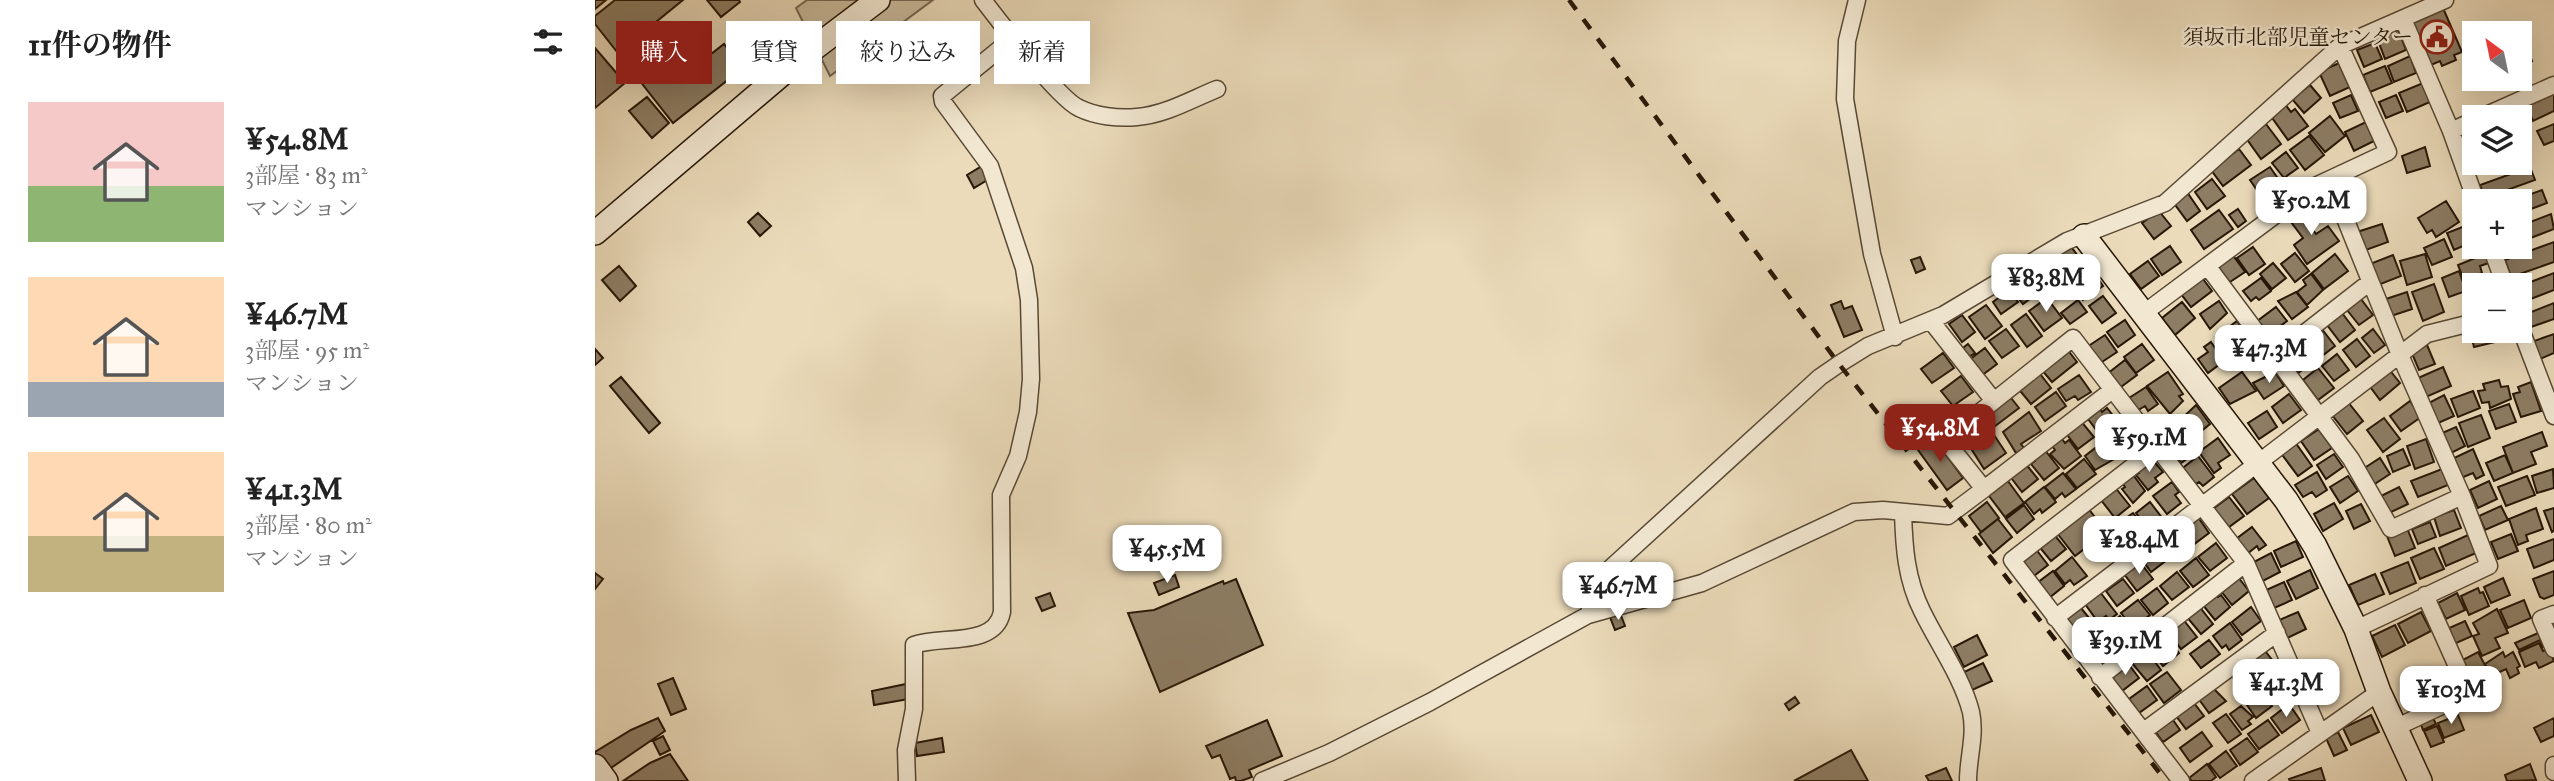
<!DOCTYPE html>
<html lang="ja">
<head>
<meta charset="utf-8">
<style>
  body { margin:0; font-family:"IM FELL Great Primer","Noto Serif JP",serif; background:#f2f2f2; color:#222; height:100vh; display:flex; flex-direction:column; font-size:26px; white-space:nowrap }
  * { box-sizing:border-box; margin:0 }
  p { font-size:23px; color:#767676 }
  .icon { flex:none; width:38px; height:38px; fill:none; stroke:currentColor; stroke-width:2; stroke-linecap:round; stroke-linejoin:round }
  .map { position:relative; flex:1; overflow:hidden }
  .panel { display:flex; flex-direction:column; background:#fff; width:595px }
  .panel>* { flex:none }
  .top-card { position:absolute; left:21px; top:21px; width:665px; height:63px; display:flex; gap:14px }
  .needle { width:46px; rotate:327deg }
  .fabs { position:absolute; left:1867px; top:21px; display:grid; gap:14px }
  .fabs a { display:grid; place-items:center; width:70px; height:70px; border-radius:0px; background:#fff; box-shadow:0 7px 28px #0002; font-size:35px }
  .price { position:absolute; translate:-50% -60px; padding:0 16px; border-radius:14px; background:#fff; color:#222; font-size:23px; line-height:46px; filter:drop-shadow(0 2px 4px #0008) }
  .price::after { content:''; position:absolute; left:50%; top:42px; width:21px; height:16px; margin-left:-10px; background:inherit; clip-path:polygon(0 0,100% 0,50% 100%) }
  .price.on { background:#8f2418; color:#fff }
  ul { padding:0; list-style:none }
  li { display:flex; align-items:center; gap:21px; height:175px; padding:0 28px }
  li span { display:grid; place-items:center; flex:none; width:196px; height:140px; border-radius:0px; color:#555 }
  li>.icon { margin-inline-start:auto }
  span .icon { width:84px; height:84px; fill:#fffc; stroke-width:1 }
  li b { font-size:30px }
  h2 { display:flex; justify-content:space-between; align-items:center; height:84px; padding:0 28px; font-size:30px }
  .tag { padding:0 24px; border-radius:0px; background:#fff; box-shadow:0 7px 28px #0002; font-size:24px; line-height:63px }
  .tag.on { background:#8f2418; color:#fff }
  main { display:flex; flex:1; min-height:0 }
  .map>svg:first-child { display:block }
  .green { fill:#caba9c; stroke:#786852; stroke-width:2 }
  .building { fill:#8d7d64; stroke:#271707; stroke-width:2 }
  .lines { fill:none; stroke-linecap:round; stroke-linejoin:round }
  .street-casing { stroke:#584834; stroke-width:19 }
  .secondary-casing { stroke:#271707; stroke-width:26 }
  .street { stroke:#f2e8d2; stroke-width:16 }
  .secondary { stroke:#f2e8d2; stroke-width:23 }
  .rail { stroke:#271707; stroke-width:4.5; stroke-dasharray:12 12; stroke-linecap:butt }
  .labels { text-anchor:middle; stroke-width:5; stroke-linejoin:round; paint-order:stroke }
  .poi-label { font-size:21px; fill:#271707; stroke:#f2e8d2; text-anchor:end }
</style>
</head>
<body>
<main>
<section class="panel">
<h2>11件の物件<svg class="icon" aria-label="filters" viewBox="0 0 24 24"><path d="M4 7h16M4 17h16"/><circle cx="9" cy="7" r="2"/><circle cx="15" cy="17" r="2"/></svg></h2>
<ul>
<li><span style="background:linear-gradient(#f6c9c9 60%,#8fb573 0)"><svg class="icon" aria-label="home" viewBox="0 0 24 24"><path d="M3 11l9-7 9 7M6 9v11h12V9"/></svg></span><div><b>¥54.8M</b><p>3部屋 · 83 m²</p><p>マンション</p></div></li>
<li><span style="background:linear-gradient(#ffd9b3 75%,#9aa5b1 0)"><svg class="icon" aria-label="home" viewBox="0 0 24 24"><path d="M3 11l9-7 9 7M6 9v11h12V9"/></svg></span><div><b>¥46.7M</b><p>3部屋 · 95 m²</p><p>マンション</p></div></li>
<li><span style="background:linear-gradient(#ffd9b3 60%,#c2b280 0)"><svg class="icon" aria-label="home" viewBox="0 0 24 24"><path d="M3 11l9-7 9 7M6 9v11h12V9"/></svg></span><div><b>¥41.3M</b><p>3部屋 · 80 m²</p><p>マンション</p></div></li>
</ul>
</section>
<div class="map">
<svg width="1959" height="781" viewBox="0 0 1959 781">
  <rect width="100%" height="100%" fill="#ebdbba"/>
  <filter id="stains"><feTurbulence type="fractalNoise" baseFrequency=".00286" numOctaves="4"/><feColorMatrix values="0 0 0 0 .2 0 0 0 0 .09 0 0 0 0 .02 0 0 0 .5 -.17"/></filter>
  <radialGradient id="worn" r=".72"><stop offset=".6" stop-color="#630" stop-opacity="0"/><stop offset="1" stop-color="#630" stop-opacity=".3"/></radialGradient>
  <path class="green" d="M212 0H338L235 76 201 8Z"/>
  <path class="building" d="M0 0H11L0 9Z
    M20 0H88L61 22 98 68 129 44 148 68 78 123 0 24V16Z
    M112 0H144L145 2 126 17Z
    M1848 8 1867 52 1859 55 1861 60 1847 66 1845 61 1836 65 1817 21Z
    M1803 29 1811 50 1790 59 1782 38Z
    M437 35 450 51 441 59 428 43Z
    M1780 43 1787 59 1769 67 1762 50Z
    M1931 45 1937 61 1925 63V48Z
    M0 48 30 83 0 108Z
    M1815 56 1821 73 1799 82 1793 66Z
    M1744 63 1755 87 1735 96 1724 72Z
    M1790 66 1797 83 1775 92 1768 75Z
    M1828 83 1835 102 1812 112 1804 93Z
    M1715 85 1726 98 1709 113 1697 99Z
    M1959 94V111L1938 121 1932 106Z
    M1756 95 1763 111 1745 118 1738 103Z
    M1801 95 1808 111 1791 118 1784 102Z
    M52 97 74 123 57 138 34 111Z
    M1690 104 1696 112 1700 109 1713 126 1693 140 1675 115Z
    M1920 109 1923 117H1899Z
    M1735 116 1750 136 1730 152 1714 133Z
    M1773 121 1781 140 1759 151 1750 132Z
    M1671 124 1686 144 1666 159 1651 138Z
    M1959 124V141L1949 145 1942 131Z
    M1880 125V142L1870 146 1864 130Z
    M1714 136 1729 155 1710 170 1695 150Z
    M1927 139 1932 154 1925 156V140Z
    M1830 147 1835 166 1812 173 1807 156Z
    M1644 149 1656 165 1628 186 1616 170Z
    M1691 152 1703 168 1689 178 1677 163Z
    M1880 157V163H1908L1880 173 1875 159Z
    M387 166 394 179 379 188 372 175Z
    M1675 167 1686 183 1666 196 1655 180Z
    M1935 167 1940 180 1890 198 1885 185Z
    M1617 179 1630 196 1612 209 1600 192Z
    M1947 190 1952 203 1925 213V201H1917Z
    M1592 192 1605 211 1592 221 1578 202Z
    M1851 201 1864 222 1841 237 1837 230 1832 233 1823 218Z
    M1701 206 1721 234 1733 226 1744 241 1712 264 1699 245 1708 238 1690 214Z
    M1643 209 1651 221 1643 227 1634 215Z
    M1624 210 1638 229 1609 249 1596 230Z
    M1564 211 1576 226 1559 239 1547 223Z
    M163 213 176 226 165 236 153 222Z
    M1956 214 1959 229 1925 242V226Z
    M1878 223 1880 247H1884L1873 251 1870 245 1859 250 1852 233Z
    M1787 224 1793 242 1768 251 1762 232Z
    M1849 239 1857 257 1837 265 1829 248Z
    M1959 242V262L1916 277 1910 260Z
    M1475 245 1490 266 1471 280 1456 260Z
    M1575 246 1586 262 1567 275 1556 259Z
    M1658 247 1670 264 1654 275 1642 258Z
    M1700 253 1714 271 1700 282 1686 264Z
    M1637 254 1650 272 1632 284 1620 267Z
    M1740 254 1753 271 1729 289 1717 273Z
    M1830 254 1837 277 1812 285 1805 261Z
    M1890 254 1894 263 1885 266 1887 273 1869 280 1863 265Z
    M1798 255 1806 276 1783 285 1775 264Z
    M1325 257 1330 269 1321 273 1316 260Z
    M1553 261 1564 276 1546 289 1535 274Z
    M1678 263 1691 278 1677 289 1665 274Z
    M24 266 41 286 25 301 7 280Z
    M1496 269 1508 286 1488 300 1476 284Z
    M1864 271 1871 291 1854 297 1847 278Z
    M1959 273V290L1925 303V286Z
    M1716 274 1728 290 1712 305 1702 292 1711 285 1708 280Z
    M1431 275 1444 292 1428 304 1415 287Z
    M1605 275 1617 291 1596 307 1586 294Z
    M1666 278 1676 291 1664 300 1661 297 1656 301 1648 291Z
    M1839 284 1849 312 1828 321 1817 292Z
    M1414 290 1423 302 1406 314 1398 302Z
    M1701 292 1713 307 1697 319 1683 301Z
    M1812 292 1817 309 1796 316 1791 299Z
    M1508 296 1521 313 1507 323 1494 306Z
    M1452 298 1467 318 1449 331 1434 311Z
    M1766 299 1778 315 1764 325 1752 310Z
    M1483 300 1492 312 1475 324 1466 313Z
    M1246 301 1249 309 1257 306 1267 330 1249 337 1236 305Z
    M1624 301 1632 313 1615 329 1605 314Z
    M1587 302 1600 318 1580 335 1567 318Z
    M1959 303V319L1936 327 1931 314Z
    M1391 305 1407 326 1390 339 1374 317Z
    M1681 307 1692 321 1672 336 1661 322Z
    M1747 313 1760 330 1745 342 1732 325Z
    M1431 314 1447 336 1432 347 1416 325Z
    M1367 315 1380 332 1367 342 1354 324Z
    M1530 320 1540 335 1523 347 1512 332Z
    M1642 321 1652 335 1631 350 1621 337Z
    M1880 325V331H1907L1898 333 1900 342 1879 347 1874 327Z
    M1726 328 1740 346 1723 359 1709 341Z
    M1411 329 1424 346 1407 358 1394 341Z
    M1778 329 1790 345 1779 353 1767 338Z
    M1959 334V353L1945 359 1939 341Z
    M1510 335 1522 352 1504 364 1492 347Z
    M1762 339 1775 356 1761 367 1748 350Z
    M1662 341 1674 357 1666 363 1663 359 1648 370 1639 357Z
    M1616 342 1629 361 1613 373 1603 359 1613 352 1609 347Z
    M1706 343 1719 360 1702 374 1689 357Z
    M1373 344 1380 353 1369 360 1363 352Z
    M1547 344 1559 360 1541 373 1529 357Z
    M1832 345 1840 364 1824 370 1816 351Z
    M1390 348 1402 364 1386 376 1374 360Z
    M0 349 8 358 0 365Z
    M1472 349 1482 362 1457 382 1446 369Z
    M1348 353 1359 368 1337 383 1326 369Z
    M1742 354 1754 370 1739 381 1727 366Z
    M1530 360 1542 375 1526 387 1512 374Z
    M1848 367 1856 386 1831 397 1823 378Z
    M1723 368 1739 388 1723 400 1708 380Z
    M1793 368 1805 383 1785 400 1773 384Z
    M1442 370 1456 388 1436 404 1422 387Z
    M1573 372 1588 394 1584 396 1588 401 1575 414 1552 386Z
    M1647 372 1661 391 1635 404 1624 388Z
    M1680 372 1689 386 1669 399 1658 383Z
    M1484 375 1496 392 1483 400 1480 396 1471 401 1463 389Z
    M1366 376 1378 392 1358 406 1346 391Z
    M26 377 65 423 54 433 15 386Z
    M1904 380 1906 387 1913 386 1916 399 1895 408 1894 402 1887 403 1883 391 1890 390 1888 384Z
    M1936 382 1946 411 1926 417 1918 394 1925 392 1923 387Z
    M1551 387 1563 404 1553 411 1550 406 1540 412 1531 400Z
    M1878 391 1885 408 1863 417 1856 399Z
    M1461 392 1471 406 1450 421 1440 407Z
    M1413 394 1424 408 1399 427 1388 414Z
    M1694 394 1706 410 1688 423 1677 407Z
    M1849 395 1859 416 1841 424 1832 404Z
    M1815 401 1826 417 1806 431 1795 416Z
    M1753 402 1768 421 1752 434 1737 415Z
    M1914 404 1921 422 1901 429 1894 411Z
    M1601 405 1615 424 1604 433 1607 437 1597 444 1581 424Z
    M1503 406 1507 412 1512 408 1523 422 1506 436 1493 419 1497 416 1495 412Z
    M1672 411 1682 427 1664 439 1653 423Z
    M1434 412 1446 431 1426 444 1429 448 1421 453 1408 432Z
    M1886 415 1895 438 1873 447 1864 423Z
    M1789 418 1805 439 1788 452 1772 430Z
    M1485 420 1499 437 1483 449 1470 432Z
    M1532 424 1545 440 1532 451 1527 445 1521 450 1512 439Z
    M1861 427 1870 446 1854 454 1845 434Z
    M1724 429 1737 448 1719 460 1706 441Z
    M1947 432 1952 446 1936 452 1941 464 1918 473 1908 447Z
    M1586 433 1600 453 1586 463 1580 455 1575 458 1567 447Z
    M1399 435 1411 453 1389 469 1377 450Z
    M1339 438 1368 478 1352 490 1323 450Z
    M1623 438 1635 455 1623 463 1626 468 1619 473 1604 452Z
    M1467 439 1470 443 1474 440 1486 456 1469 469 1455 454 1460 450 1457 446Z
    M1831 439 1839 462 1820 469 1812 446Z
    M1508 442 1521 458 1500 470 1490 456Z
    M1700 442 1717 466 1703 476 1685 452Z
    M1449 449 1464 468 1449 480 1436 464 1440 461 1438 457Z
    M1808 449 1815 465 1798 472 1792 456Z
    M1878 449 1889 475 1881 479 1878 473 1866 478 1857 459Z
    M1739 454 1748 467 1731 479 1722 465Z
    M1910 455 1918 473 1899 481 1891 463Z
    M1603 456 1619 477 1608 486 1604 482 1596 487 1584 471Z
    M1556 458 1568 472 1560 478 1563 482 1553 490 1541 475 1544 473 1541 470Z
    M1785 458 1795 474 1778 485 1768 469Z
    M1489 459 1501 474 1482 488 1471 474Z
    M1430 463 1443 479 1427 492 1414 475Z
    M1847 469 1853 485 1823 497 1816 481Z
    M1958 469 1959 488 1942 493 1937 476Z
    M1536 472 1550 491 1538 503 1527 489 1530 487 1525 480Z
    M1722 472 1732 490 1721 497 1717 492 1708 497 1700 485Z
    M1468 473 1481 489 1470 497 1467 493 1460 499 1450 487Z
    M1753 476 1763 491 1745 503 1735 487Z
    M1932 476 1940 495 1911 506 1903 487Z
    M1410 477 1429 503 1410 517 1391 492Z
    M1659 478 1674 498 1652 514 1637 494Z
    M1894 481 1902 499 1883 508 1875 490Z
    M1577 482 1584 492 1580 495 1586 503 1572 514 1558 496Z
    M1519 486 1535 506 1520 518 1506 500Z
    M1449 487 1461 502 1447 513 1445 509 1439 514 1430 502Z
    M1804 487 1813 504 1792 514 1784 497Z
    M1634 497 1649 516 1630 530 1615 511Z
    M1392 502 1404 518 1386 532 1374 516Z
    M1555 502 1568 519 1554 530 1541 513Z
    M1739 503 1748 519 1728 531 1719 514Z
    M1766 504 1775 521 1759 529 1751 511Z
    M1429 505 1439 519 1422 533 1411 519Z
    M1906 506 1913 520 1890 530 1884 516Z
    M1493 508 1511 532 1480 556 1462 533Z
    M1941 508 1948 529 1931 535 1933 541 1923 545 1914 519Z
    M1959 508V531L1957 532 1949 511Z
    M1859 510 1866 528 1845 536 1839 517Z
    M1538 513 1549 527 1532 540 1521 525Z
    M1603 517 1614 533 1594 548 1582 532Z
    M1403 519 1417 537 1398 553 1384 534Z
    M1835 522 1841 537 1823 544 1817 529Z
    M1657 527 1671 545 1664 550 1662 546 1652 554 1641 539Z
    M1812 528 1820 548 1800 556 1792 536Z
    M1521 530 1532 544 1529 546 1532 549 1524 555 1511 538Z
    M1457 532 1471 549 1456 561 1442 544Z
    M1916 534 1923 551 1903 559 1896 542Z
    M1873 535 1881 553 1851 566 1844 548Z
    M1959 539V560L1939 568 1932 549Z
    M1577 540 1585 550 1556 572 1548 561Z
    M1701 541 1708 557 1686 567 1679 551Z
    M1621 543 1632 558 1615 571 1603 557Z
    M1440 548 1453 565 1435 579 1421 562Z
    M1839 548 1849 569 1825 579 1816 558Z
    M1676 553 1685 572 1666 582 1657 563Z
    M1477 557 1492 576 1479 585 1475 580 1470 584 1460 571Z
    M1601 558 1614 575 1598 587 1585 571Z
    M1545 562 1558 579 1542 591 1529 574Z
    M1813 562 1821 583 1795 594 1786 573Z
    M1715 570 1723 588 1701 599 1692 581Z
    M1458 571 1469 586 1454 598 1442 583Z
    M1959 571V595L1949 599 1945 597 1938 579Z
    M1582 572 1594 587 1577 600 1565 586Z
    M0 573 8 579 0 589Z
    M1780 574 1789 594 1763 605 1754 585Z
    M580 575 584 587 564 595 559 583Z
    M1643 577 1654 591 1637 605 1626 591Z
    M1908 578 1915 595 1896 603 1889 587Z
    M641 579 668 645 565 692 533 613 559 610 628 581 629 584Z
    M1528 579 1539 593 1522 606 1511 591Z
    M1689 582 1697 600 1677 609 1669 591Z
    M1562 588 1573 603 1558 615 1546 600Z
    M1883 588 1885 593 1888 592 1894 606 1874 615 1866 596Z
    M1505 592 1522 614 1514 620 1511 616 1503 622 1490 604Z
    M455 593 460 606 447 611 441 598Z
    M1862 593 1870 610 1851 619 1843 603Z
    M1620 594 1623 597 1626 595 1635 607 1620 620 1607 604Z
    M1543 600 1555 615 1538 628 1526 613Z
    M1929 600 1936 618 1913 628 1905 610Z
    M1604 606 1618 624 1606 634 1591 616Z
    M1656 607 1666 621 1647 635 1637 622Z
    M1486 608 1499 624 1482 638 1472 618Z
    M1902 609 1913 633 1900 638 1905 648 1887 656 1878 636 1884 634 1878 623Z
    M1703 612 1711 629 1690 639 1682 621Z
    M1826 612 1836 631 1813 643 1803 624Z
    M1025 613 1030 626 1020 630 1015 617Z
    M1525 616 1538 633 1525 643 1512 627Z
    M1587 618 1602 637 1586 649 1574 633Z
    M1870 621 1877 636 1859 644 1852 629Z
    M1635 623 1647 640 1634 650 1631 645 1627 648 1618 636Z
    M1800 625 1810 645 1787 657 1777 636Z
    M1508 627 1528 652 1516 661 1511 655 1503 662 1488 643Z
    M1948 631 1954 645 1948 647 1945 640 1924 650 1920 643Z
    M1382 635 1392 655 1369 667 1359 647Z
    M1570 636 1584 653 1568 666 1554 648Z
    M1614 640 1625 654 1606 668 1595 654Z
    M1944 643 1948 651 1954 649 1959 661 1944 668 1941 662 1930 667 1924 652Z
    M1667 647 1678 661 1665 671 1654 657Z
    M1551 650 1566 670 1552 681 1536 662Z
    M1883 652 1891 667 1874 676 1866 661Z
    M1908 652 1910 657 1918 652 1925 666 1922 668 1924 673 1915 678 1911 669 1896 676 1890 664Z
    M1653 659 1665 675 1647 689 1637 676Z
    M1532 662 1544 678 1527 691 1515 676Z
    M1388 663 1397 681 1375 691 1367 673Z
    M1572 672 1586 690 1569 703 1555 684Z
    M1684 675 1695 689 1678 702 1667 688Z
    M78 678 91 709 76 715 63 684Z
    M311 684 314 699 279 705 277 691Z
    M1552 686 1562 700 1544 713 1534 699Z
    M1617 687 1631 701 1614 713 1603 698Z
    M1666 691 1677 706 1661 718 1650 702Z
    M1200 697 1204 703 1194 710 1190 704Z
    M1599 703 1609 716 1591 729 1581 716Z
    M1694 704 1705 720 1687 733 1676 718Z
    M1646 706 1658 717 1653 721 1656 724 1647 730 1635 714Z
    M1631 714 1646 734 1633 743 1618 723Z
    M1776 715 1784 732 1756 745 1748 728Z
    M1863 715 1869 730 1849 738 1843 723Z
    M1837 716 1841 724 1828 730 1825 722Z
    M1576 717 1585 730 1568 742 1559 730Z
    M63 718 70 731 10 772 0 752 36 730Z
    M1959 718V736L1946 742 1939 728Z
    M672 720 687 756 654 770 657 777 646 781H641L640 777 635 779 625 755 617 758 611 746Z
    M1673 720 1684 735 1664 749 1653 734Z
    M1842 726 1849 742 1836 747 1829 731Z
    M1607 732 1617 746 1595 762 1585 748Z
    M1743 732 1752 750 1739 756 1731 738Z
    M68 736 75 750 65 755 58 741Z
    M347 738 349 752 322 756 320 743Z
    M1652 738 1663 752 1645 765 1635 750Z
    M1256 750 1273 781H1199Z
    M1631 751 1642 766 1625 778 1614 764Z
    M75 754 93 781H28L55 763Z
    M1612 764 1621 777 1616 781H1597L1594 778Z
    M1935 764 1941 780 1912 781 1910 775Z
    M1351 768 1357 781H1334L1331 776Z
    M1726 768 1730 781H1695L1694 779Z"/>
  <g class="lines">
    <defs>
      <path id="street" d="M388 0C404 21 464 99 484 108 500 116 523 119 542 117 570 115 597 99 622 89
        M1262 0 1252 41 1250 99 1277 254 1300 337
        M1808 19 1856 131 1881 201
        M1887 117 1959 85
        M1856 131 1880 120
        M1896 247 1910 285
        M1613 267 1756 459 1796 529 1867 496 1805 355 1735 181
        M1549 313 1718 187 1793 152 1745 46
        M1336 321 1399 401
        M1925 327 1959 416
        M1679 357 1775 282
        M1560 449 1417 560 1586 781
        M1389 489 1516 391
        M1308 512C1309 547 1311 579 1327 611 1343 644 1367 677 1376 712 1381 736 1373 757 1373 781
        M1959 614 1946 619 1959 649
        M993 615 1007 576 1225 377 1244 364 1273 346 1348 315 1472 241 1570 203 1745 46 1850 0
        M1460 618 1832 334 1880 322
        M1761 629 1894 566 1867 496
        M1505 677 1651 563
        M1802 727 1874 693 1830 595
        M1549 731 1682 633
        M1959 765V772
        M312 781 311 750 319 709V645C346 635 400 648 407 612L406 495 423 456 433 412 436 379 434 300 429 268 395 166 348 102 347 96 418 38
        M667 781 734 753 835 702 993 615 1107 583 1259 512 1288 510 1353 516 1389 489 1350 440 1478 338 1651 563 1725 733
        M1658 781 1784 692"/>
      <path id="secondary" d="M0 233 201 62 283 0
        M1489 236 1691 500 1720 546 1761 629 1784 692 1825 781
        M0 766 11 781"/>
    </defs>
    <use href="#street" class="street-casing"/>
    <use href="#secondary" class="secondary-casing"/>
    <use href="#street" class="street"/>
    <use href="#secondary" class="secondary"/>
    <path class="rail" d="M974 0 1244 364 1571 781"/>
  </g>
  <defs>
    <symbol id="civic-ring" viewBox="-11 -11 22 22"><circle r="9.5" fill="#f2e8d2" stroke="#8f2418" stroke-width="1.5"/><path d="M-.6-6.5H3V-4.5H.6V-3L4-1V1h2V6H-6V1h2V-1L-.6-3ZM-1.2 2.5V6h2.4V2.5Z" fill="#8f2418"/></symbol>
  </defs>
  <g fill-rule="evenodd">
    <use href="#civic-ring" x="1823" y="18" width="38" height="38"/>
  </g>
  <g class="labels">
    <g class="poi-label">
      <text x="1818" y="44">須坂市北部児童センター</text>
    </g>
  </g>
  <rect width="100%" height="100%" filter="url(#stains)"/>
  <rect width="100%" height="100%" fill="url(#worn)"/>
</svg>
<div class="fabs">
<a><svg class="needle" viewBox="-14 -14 28 28"><path d="M0-13l5 13h-10z" fill="#e53935"/><path d="M0 13l5-13h-10z" fill="#767676"/></svg></a>
<a><svg class="icon" aria-label="layers" viewBox="0 0 24 24"><path d="M12 4l9 5-9 5-9-5zM3 14l9 5 9-5"/></svg></a>
<a>+</a>
<a>−</a>
</div>
<b class="price" style="left:1716px;top:237px">¥50.2M</b>
<b class="price" style="left:1451px;top:314px">¥83.8M</b>
<b class="price" style="left:1674px;top:385px">¥47.3M</b>
<b class="price on" style="left:1345px;top:464px">¥54.8M</b>
<b class="price" style="left:1554px;top:474px">¥59.1M</b>
<b class="price" style="left:1544px;top:576px">¥28.4M</b>
<b class="price" style="left:572px;top:585px">¥45.5M</b>
<b class="price" style="left:1023px;top:622px">¥46.7M</b>
<b class="price" style="left:1530px;top:677px">¥39.1M</b>
<b class="price" style="left:1691px;top:719px">¥41.3M</b>
<b class="price" style="left:1856px;top:726px">¥103M</b>
<div class="top-card">
<a class="tag on">購入</a>
<a class="tag">賃貸</a>
<a class="tag">絞り込み</a>
<a class="tag">新着</a>
</div>
</div>
</main>
</body>
</html>
